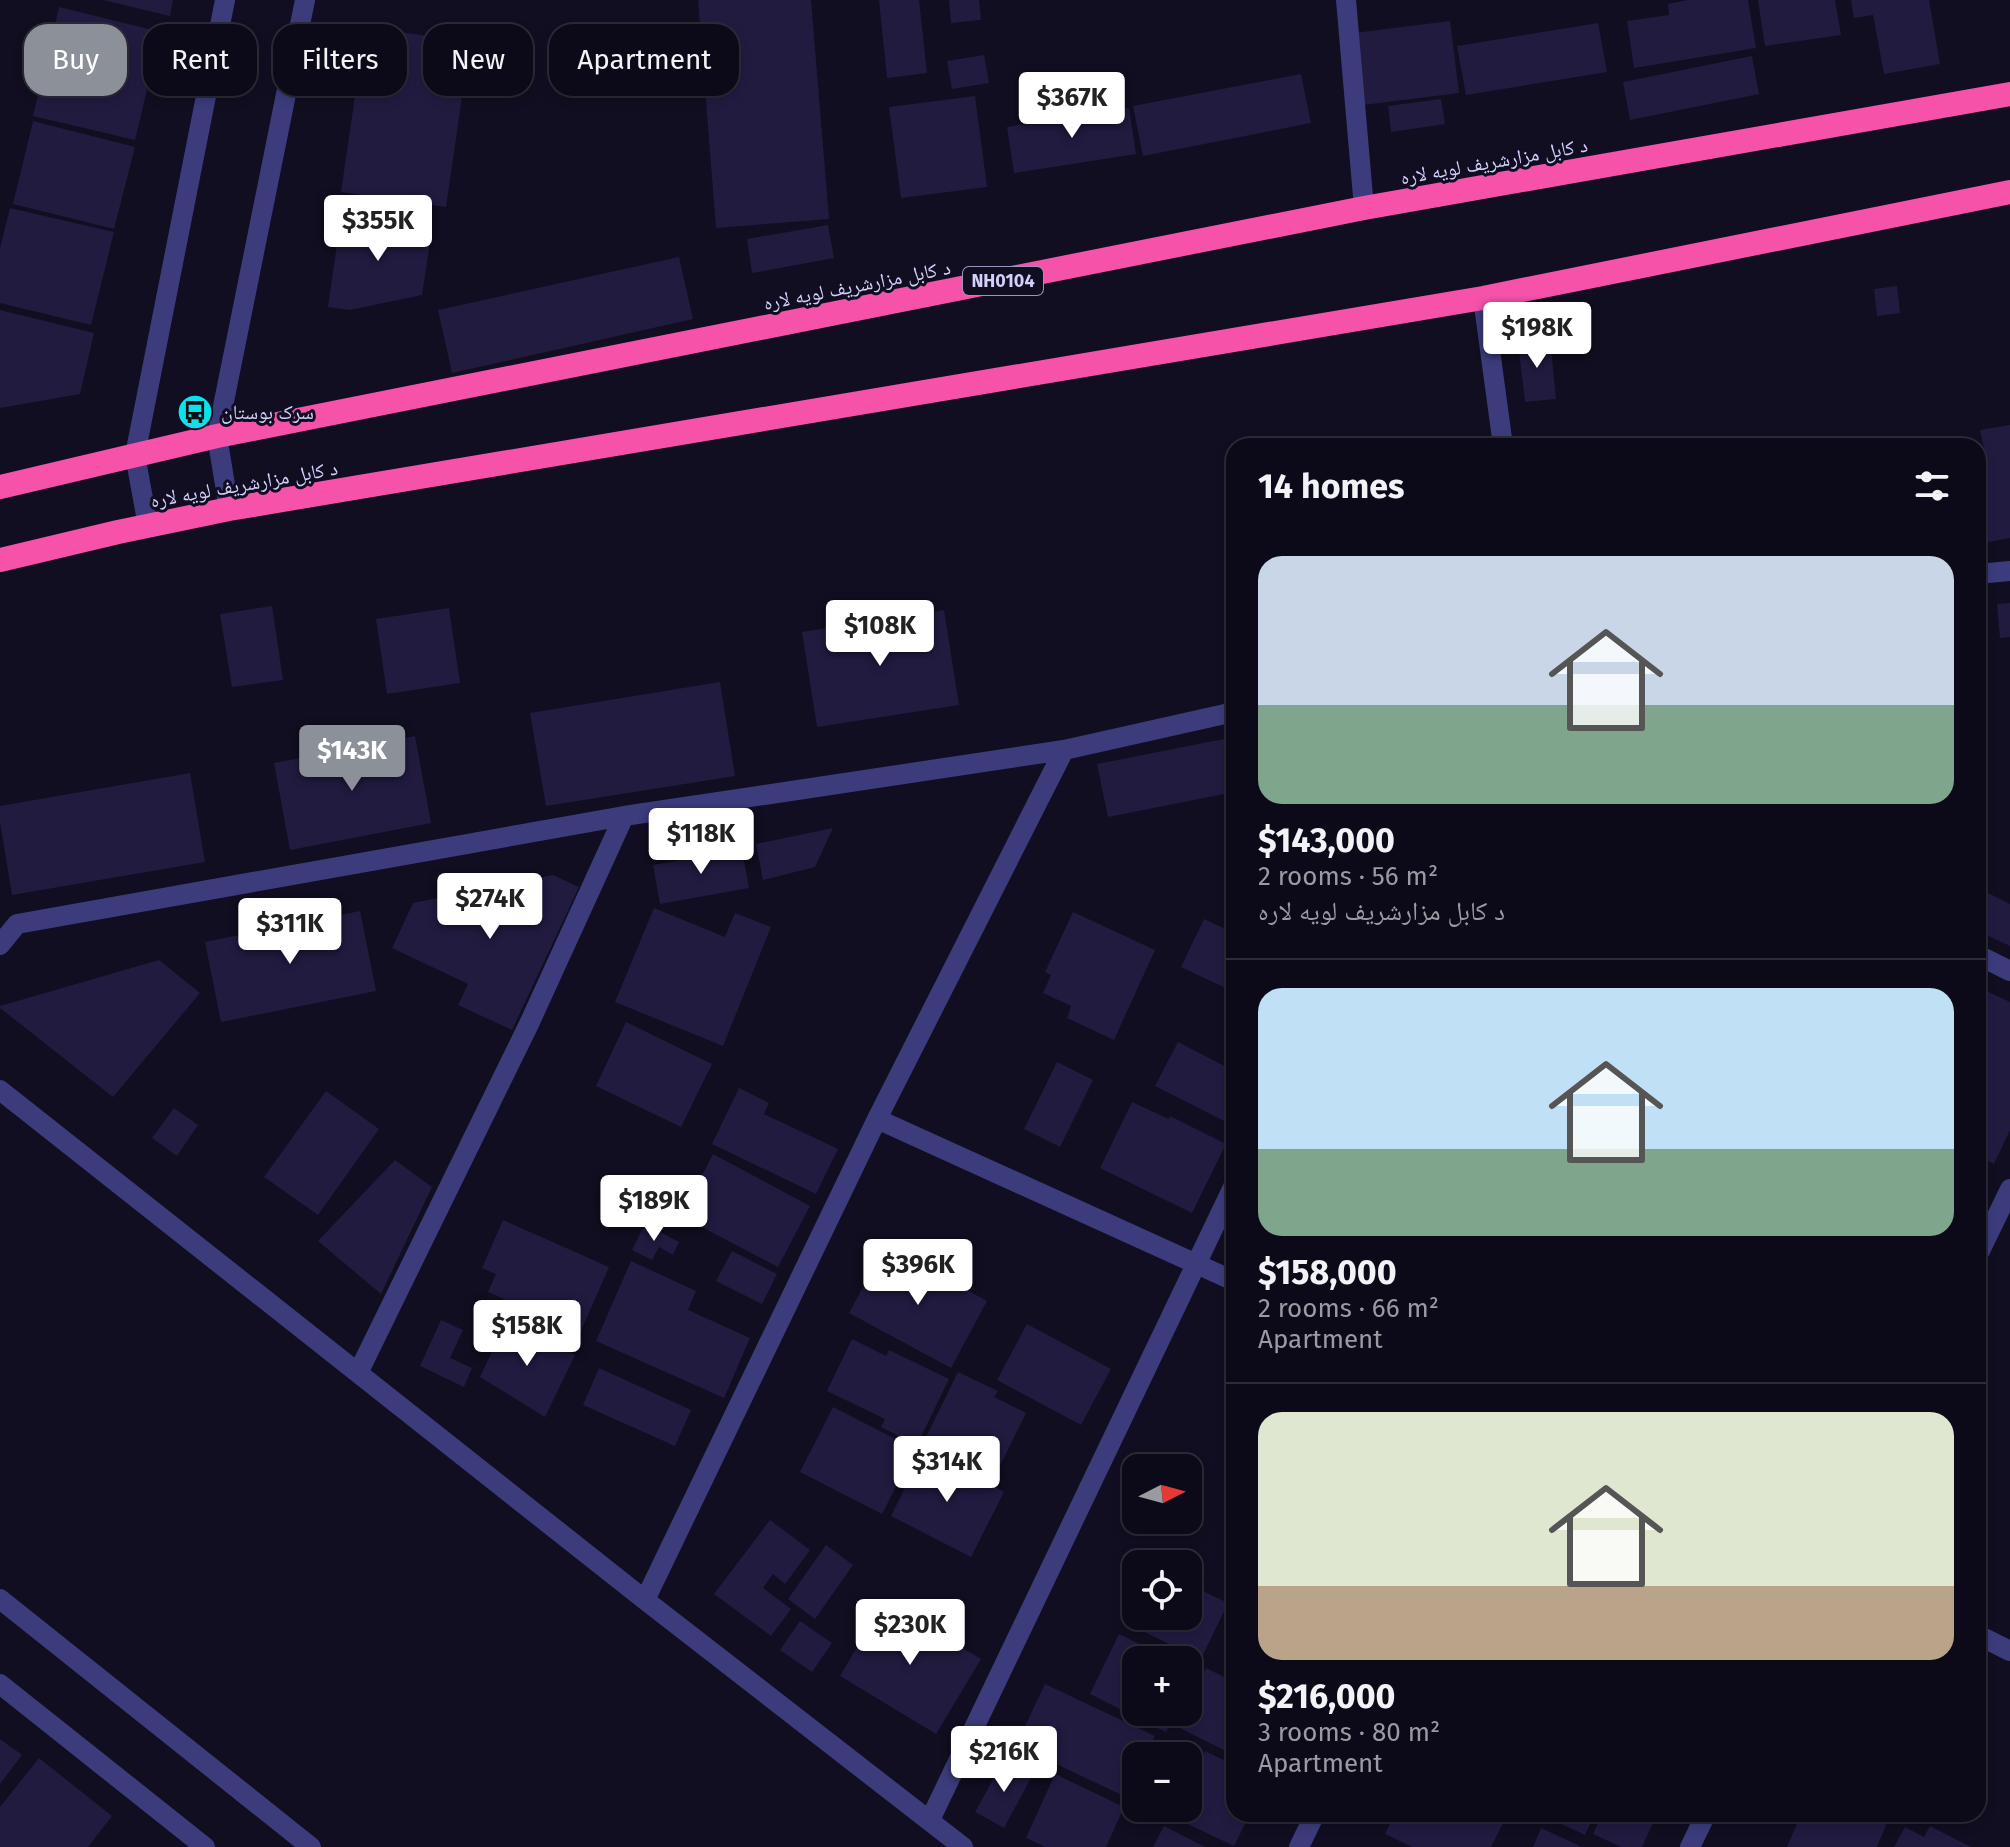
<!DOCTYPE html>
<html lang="en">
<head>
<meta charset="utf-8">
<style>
  body { margin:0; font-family:"Fira Sans","Noto Naskh Arabic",sans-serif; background:#151321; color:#f1f3f6; height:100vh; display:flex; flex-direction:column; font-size:30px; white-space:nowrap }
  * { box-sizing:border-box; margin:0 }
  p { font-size:26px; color:#9a9aa2 }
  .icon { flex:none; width:44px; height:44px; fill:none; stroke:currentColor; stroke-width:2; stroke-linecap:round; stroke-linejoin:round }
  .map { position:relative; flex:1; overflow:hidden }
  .drawer { position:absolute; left:1226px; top:438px; width:760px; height:1384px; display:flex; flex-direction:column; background:#0c0a18; border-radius:24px; box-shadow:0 4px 12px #0003,0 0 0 2px #2c2b37 }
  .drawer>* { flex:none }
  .hud { position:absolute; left:24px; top:24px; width:760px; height:72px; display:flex; gap:16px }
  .needle { width:52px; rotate:84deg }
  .controls { position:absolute; left:1122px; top:1454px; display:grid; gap:16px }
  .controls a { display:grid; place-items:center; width:80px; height:80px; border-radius:16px; background:#0c0a18; box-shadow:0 4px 12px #0003,0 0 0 2px #2c2b37; font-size:40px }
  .price { position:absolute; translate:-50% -68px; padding:0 18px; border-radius:8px; background:#fff; color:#222; font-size:26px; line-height:52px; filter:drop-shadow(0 2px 4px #0008) }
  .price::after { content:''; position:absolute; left:50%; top:48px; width:24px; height:18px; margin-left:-12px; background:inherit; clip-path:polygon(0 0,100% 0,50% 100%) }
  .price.selected { background:#8c9099; color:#fff }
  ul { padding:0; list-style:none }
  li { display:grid; align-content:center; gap:16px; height:424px; padding:0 32px }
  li+li { border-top:2px solid #2c2b37 }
  li span { display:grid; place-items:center; height:248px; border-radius:24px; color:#555 }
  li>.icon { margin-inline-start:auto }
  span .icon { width:144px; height:144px; fill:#fffc; stroke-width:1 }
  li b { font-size:34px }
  h2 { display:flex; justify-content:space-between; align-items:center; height:96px; padding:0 32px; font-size:34px }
  .pill { padding:0 28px; border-radius:24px; background:#0c0a18; box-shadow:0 4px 12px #0003,0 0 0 2px #2c2b37; font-size:28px; line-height:72px }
  .pill.selected { background:#8c9099; color:#fff }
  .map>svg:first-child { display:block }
  .building { fill:#211b40 }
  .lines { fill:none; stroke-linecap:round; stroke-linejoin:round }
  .minor { stroke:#3c3c7d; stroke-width:20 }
  .highway { stroke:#f652a9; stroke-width:24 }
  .labels { text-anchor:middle; stroke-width:6; stroke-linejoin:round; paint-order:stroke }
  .shield { fill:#100e20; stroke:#9896bb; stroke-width:2 }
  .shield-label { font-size:18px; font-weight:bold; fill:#d3d0fd }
  .street-label { font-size:20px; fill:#d3d0fd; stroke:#100e20 }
  .poi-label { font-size:20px; fill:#d3d0fd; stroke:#100e20; text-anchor:start }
</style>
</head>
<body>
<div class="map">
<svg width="2010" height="1847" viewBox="0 0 2010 1847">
  <rect width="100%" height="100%" fill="#100e20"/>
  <path class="building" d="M103 0H173L170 16Z
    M698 0H811L829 219 716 228Z
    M879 0H919L927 73 887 78Z
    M949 0H979L981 20 951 23Z
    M1688 0H1748L1756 48 1634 68 1627 21 1669 15 1668 4Z
    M1758 0H1835L1841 35 1765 46Z
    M1851 0H1929L1940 64 1884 74 1873 15 1854 18Z
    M59 7 161 32 135 140 33 116Z
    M1450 21 1459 93 1363 105 1354 33Z
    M1598 23 1607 72 1466 95 1457 46Z
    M365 27 470 42 446 207 341 192Z
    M984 55 989 83 952 89 947 61Z
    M1752 56 1759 94 1630 120 1623 82Z
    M1301 74 1311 123 1143 156 1133 106Z
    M975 96 987 187 901 198 889 107Z
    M1441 99 1445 124 1391 132 1388 106Z
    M1129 108 1136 154 1014 173 1007 127Z
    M33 121 135 147 114 229 13 204Z
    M10 208 114 232 91 325 0 303V248Z
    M341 216 432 230 422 295 350 310 328 307Z
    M828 225 834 258 752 273 747 239Z
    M679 257 693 319 452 373 438 310Z
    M1897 286 1900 313 1877 316 1874 289Z
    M0 310 94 333 80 394 0 408Z
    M1550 339 1556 399 1525 402 1518 342Z
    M2010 425V538L1978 544V461L1986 459 1980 430Z
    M2010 603V637L2000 638 1997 604Z
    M272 606 283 680 232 687 220 614Z
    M449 608 460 683 387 694 376 619Z
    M944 610 959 705 817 727 802 632Z
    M720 682 735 776 546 806 530 713Z
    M415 736 431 823 290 850 274 763Z
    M1234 737V792L1108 817 1097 764Z
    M190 773 205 862 12 895 0 822V806Z
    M833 828 815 867 763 880 756 844Z
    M742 849 749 888 660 904 653 865Z
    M553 875 579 887 512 1030 458 1005 468 984 392 948 413 903Z
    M1978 888 2010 904V946L1978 931Z
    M654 908 725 937 735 913 771 927 723 1046 615 1002Z
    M360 911 376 991 221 1022 205 942Z
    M1073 912 1155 950 1114 1040 1067 1018 1071 1006 1043 993 1051 975 1045 972Z
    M1204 919 1234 933V992L1181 967Z
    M159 960 200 993 113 1097 0 1008V1006Z
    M1978 987 2010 1002V1130L1994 1164 1978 1156Z
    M626 1022 712 1064 681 1127 596 1086Z
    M1178 1042 1234 1071V1110L1228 1123 1155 1086Z
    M1057 1062 1093 1080 1060 1147 1024 1129Z
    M739 1088 769 1103 764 1114 838 1149 816 1194 712 1144Z
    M326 1091 379 1129 318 1215 264 1177Z
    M1132 1102 1169 1119 1170 1116 1226 1144 1192 1213 1100 1168Z
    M174 1108 198 1125 177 1156 152 1138Z
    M713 1154 810 1206 778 1267 681 1216Z
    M395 1160 432 1187 381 1294 318 1241Z
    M503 1220 609 1267 580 1333 488 1292 496 1274 482 1268Z
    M645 1224 679 1242 673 1255 659 1247 652 1260 632 1250Z
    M886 1245 987 1301 951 1368 849 1313Z
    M732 1251 777 1274 762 1304 716 1281Z
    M631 1261 696 1291 688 1310 750 1338 724 1398 596 1341Z
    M441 1320 463 1330 450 1358 472 1368 464 1387 420 1366Z
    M506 1322 575 1355 545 1417 480 1377Z
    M1027 1324 1111 1369 1081 1425 997 1380Z
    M852 1339 886 1356 889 1350 949 1379 917 1445 881 1427 885 1419 827 1391Z
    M599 1368 691 1410 675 1446 583 1405Z
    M958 1372 998 1391 994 1397 1026 1413 995 1476 924 1441Z
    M833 1407 915 1449 882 1514 800 1472Z
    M924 1450 1004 1492 971 1557 891 1516Z
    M770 1520 810 1550 785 1584 773 1574 763 1588 791 1609 771 1636 714 1594Z
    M826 1545 853 1565 815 1619 788 1599Z
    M1188 1584 1228 1603 1201 1659 1121 1621 1136 1588V1616H1188Z
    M884 1601 981 1659 936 1734 840 1676Z
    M800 1621 832 1643 812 1672 780 1650Z
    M1119 1634 1172 1660H1136V1712H1176L1166 1732 1090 1694Z
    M1206 1668 1234 1682V1755L1176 1726 1183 1712H1188V1703Z
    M1045 1684 1155 1736 1145 1756H1136V1776L1126 1797 1016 1745Z
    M0 1739 22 1755 0 1784Z
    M1205 1751 1234 1765V1814H1250L1234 1846 1173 1817 1177 1808H1188V1786Z
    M39 1758 112 1816 88 1847H0V1807Z
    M1004 1760 1032 1776 1004 1828 975 1812Z
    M1055 1774 1124 1807 1106 1847H1046L1026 1838Z
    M1395 1814H1490L1504 1821 1491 1847H1412L1385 1834Z
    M1559 1814H1595L1585 1835 1555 1821Z
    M1602 1814H1657L1642 1847H1621L1593 1834Z
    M1801 1814H1860L1886 1825 1877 1847H1787Z
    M1164 1826 1205 1847H1153Z
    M1930 1826 1971 1847H1894L1905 1827 1924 1837Z
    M1541 1828 1582 1847H1533Z"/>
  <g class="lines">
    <path class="minor" d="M1346 0 1364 208
      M1483 298 1503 446
      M229 509 217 436 305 0
      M148 526 135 455 225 0
      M1978 574 2010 571
      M0 945 17 924 624 816 1064 750 1234 712
      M1978 955 2010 971
      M0 1090 645 1600 963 1847
      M877 1119 1234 1281
      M1978 1255 2010 1189
      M358 1373 529 1024 624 816
      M0 1599 311 1847
      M645 1600 877 1119 1064 750
      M1978 1635 2010 1651
      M0 1684 205 1847
      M930 1820 1234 1185
      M1299 1847 1315 1814
      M1690 1847 1706 1814"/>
    <path class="highway" d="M0 487 217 436 1364 208 2010 94
      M0 560 118 532 229 509 1483 298 2010 192"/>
  </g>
  <defs>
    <symbol id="bus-disc" viewBox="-11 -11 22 22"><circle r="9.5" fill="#0ce1ec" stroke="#100e20"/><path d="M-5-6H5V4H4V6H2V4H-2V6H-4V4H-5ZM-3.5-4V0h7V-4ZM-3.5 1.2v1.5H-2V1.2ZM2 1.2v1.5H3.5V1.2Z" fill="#111"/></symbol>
  </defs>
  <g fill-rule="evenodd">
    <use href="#bus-disc" x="175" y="392" width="40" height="40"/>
  </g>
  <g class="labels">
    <rect class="shield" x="963" y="267" width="80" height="28" rx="6"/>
    <g class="shield-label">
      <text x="1003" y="287">NH0104</text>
    </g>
    <g class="street-label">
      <text transform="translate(1494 161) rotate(-10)" y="7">د کابل مزارشریف لویه لاره</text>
      <text transform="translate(857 285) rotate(-11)" y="7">د کابل مزارشریف لویه لاره</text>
      <text transform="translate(244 484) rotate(-10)" y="7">د کابل مزارشریف لویه لاره</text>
    </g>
    <g class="poi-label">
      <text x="221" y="419">سرک بوستان</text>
    </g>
  </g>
</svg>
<div class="controls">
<a><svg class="needle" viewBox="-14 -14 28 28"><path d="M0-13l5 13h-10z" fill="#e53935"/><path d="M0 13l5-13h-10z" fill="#9a9aa2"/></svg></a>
<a><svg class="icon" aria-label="locate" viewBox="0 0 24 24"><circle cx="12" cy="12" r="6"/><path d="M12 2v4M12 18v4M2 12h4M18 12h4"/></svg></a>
<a>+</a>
<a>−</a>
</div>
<b class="price" style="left:1072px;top:140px">$367K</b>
<b class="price" style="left:378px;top:263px">$355K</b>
<b class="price" style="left:1537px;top:370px">$198K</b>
<b class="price" style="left:880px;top:668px">$108K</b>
<b class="price selected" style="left:352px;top:793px">$143K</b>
<b class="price" style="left:701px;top:876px">$118K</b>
<b class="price" style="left:490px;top:941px">$274K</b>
<b class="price" style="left:290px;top:966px">$311K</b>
<b class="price" style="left:654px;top:1243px">$189K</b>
<b class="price" style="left:918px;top:1307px">$396K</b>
<b class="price" style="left:527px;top:1368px">$158K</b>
<b class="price" style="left:947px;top:1504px">$314K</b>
<b class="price" style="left:910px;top:1667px">$230K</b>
<b class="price" style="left:1004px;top:1794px">$216K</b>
<div class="hud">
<a class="pill selected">Buy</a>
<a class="pill">Rent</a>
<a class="pill">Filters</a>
<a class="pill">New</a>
<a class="pill">Apartment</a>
</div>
<section class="drawer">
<h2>14 homes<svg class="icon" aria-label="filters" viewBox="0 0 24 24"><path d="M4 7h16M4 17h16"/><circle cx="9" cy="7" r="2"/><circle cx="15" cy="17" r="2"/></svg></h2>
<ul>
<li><span style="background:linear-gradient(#c9d6e8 60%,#7fa58c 0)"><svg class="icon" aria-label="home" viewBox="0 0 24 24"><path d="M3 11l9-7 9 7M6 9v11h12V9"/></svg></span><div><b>$143,000</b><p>2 rooms · 56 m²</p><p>د کابل مزارشریف لویه لاره</p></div></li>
<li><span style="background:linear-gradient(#bfe0f5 65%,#7fa58c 0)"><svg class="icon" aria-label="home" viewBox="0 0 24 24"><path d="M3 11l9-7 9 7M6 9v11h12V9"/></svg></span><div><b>$158,000</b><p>2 rooms · 66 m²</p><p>Apartment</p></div></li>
<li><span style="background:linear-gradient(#dfe7d0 70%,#b9a48a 0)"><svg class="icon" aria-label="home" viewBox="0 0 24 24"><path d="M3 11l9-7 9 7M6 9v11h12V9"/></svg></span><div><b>$216,000</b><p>3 rooms · 80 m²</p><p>Apartment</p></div></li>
</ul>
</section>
</div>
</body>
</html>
